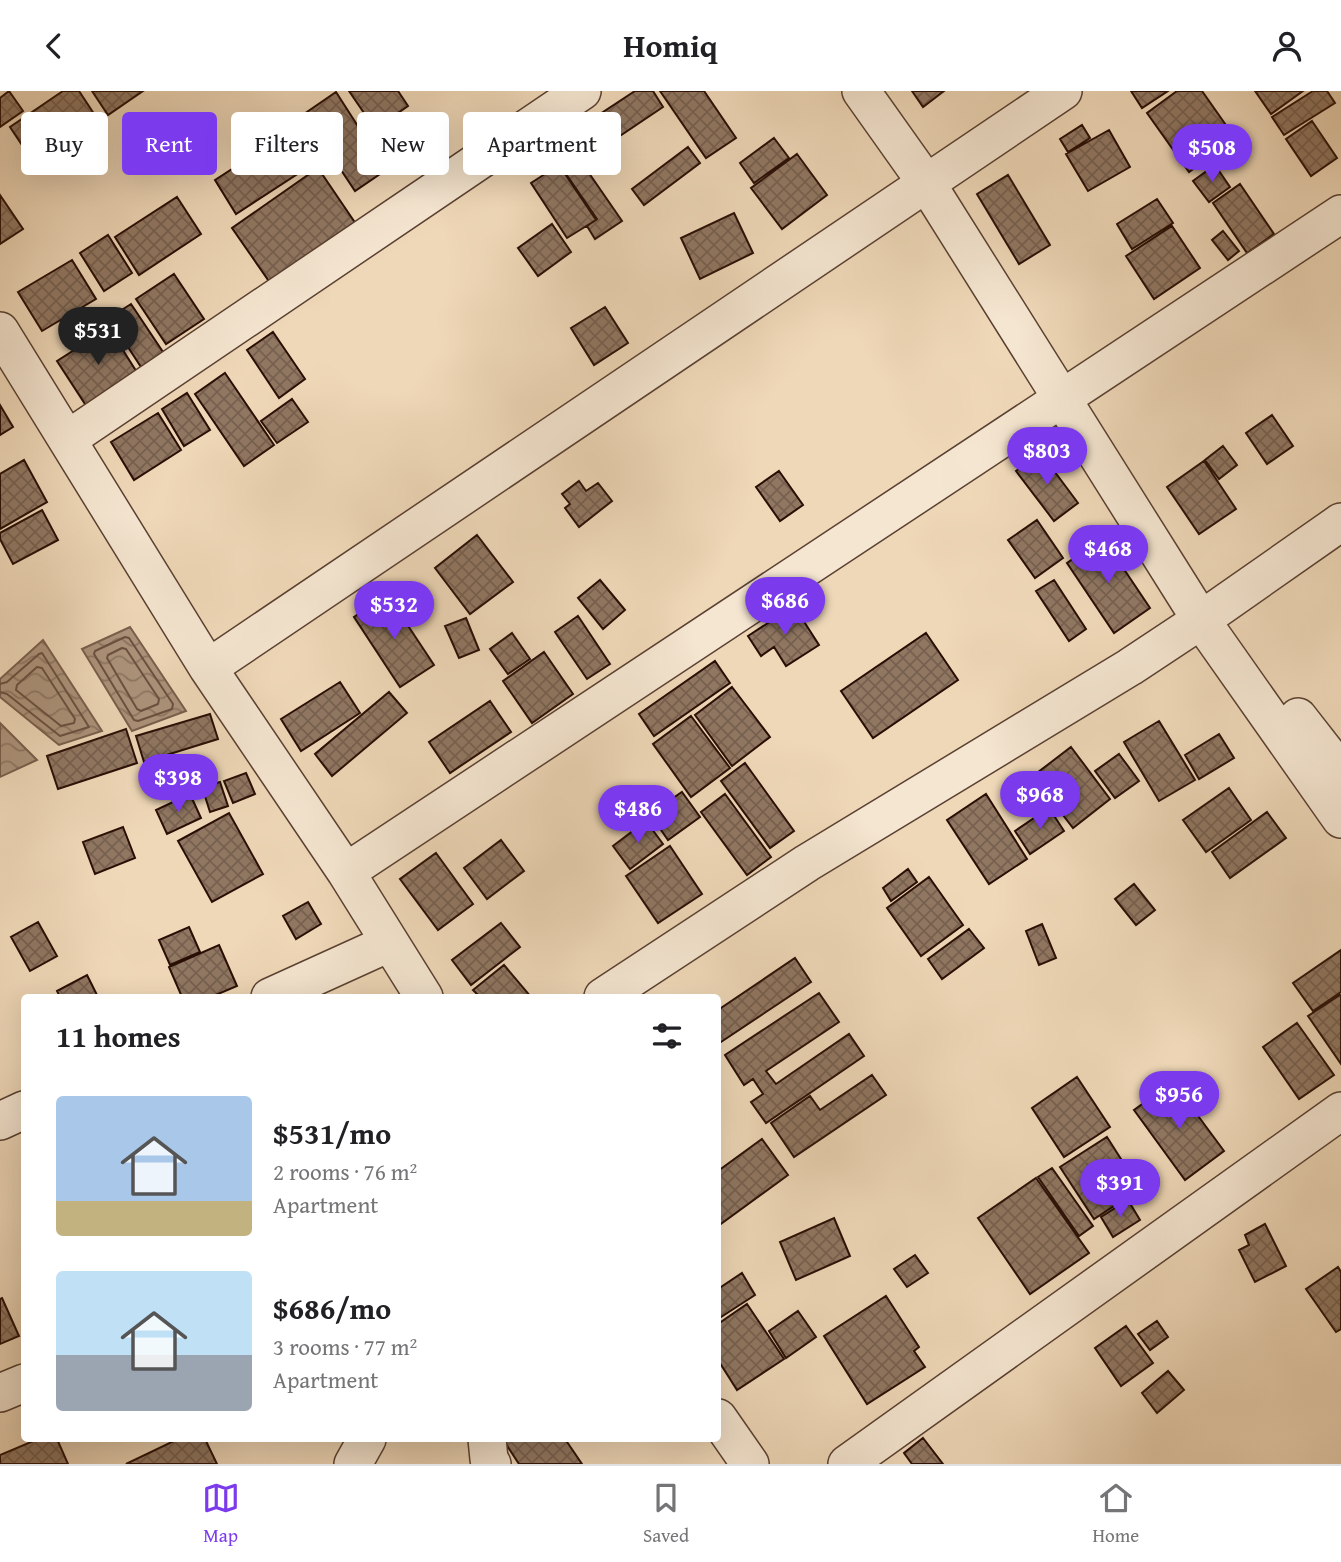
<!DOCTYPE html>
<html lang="en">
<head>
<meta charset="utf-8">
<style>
  body { margin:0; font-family:"Gentium Book Plus",serif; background:#f6f6f6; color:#202124; height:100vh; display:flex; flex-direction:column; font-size:26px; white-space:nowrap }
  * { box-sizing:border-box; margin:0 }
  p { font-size:23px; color:#757577 }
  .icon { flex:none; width:38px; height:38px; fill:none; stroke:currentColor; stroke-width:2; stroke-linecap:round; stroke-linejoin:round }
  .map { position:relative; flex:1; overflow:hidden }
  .details { position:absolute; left:21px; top:903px; width:700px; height:448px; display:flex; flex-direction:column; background:#fff; border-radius:7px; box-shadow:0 7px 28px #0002 }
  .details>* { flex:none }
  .banner { position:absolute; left:21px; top:21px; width:700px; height:63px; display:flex; gap:14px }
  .price { position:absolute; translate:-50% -60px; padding:0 16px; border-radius:24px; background:#7c3aed; color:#fff; font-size:23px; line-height:46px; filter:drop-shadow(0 2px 4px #0008) }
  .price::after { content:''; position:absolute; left:50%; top:42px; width:21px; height:16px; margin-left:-10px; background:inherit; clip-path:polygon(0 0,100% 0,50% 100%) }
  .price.selected { background:#222; color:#fff }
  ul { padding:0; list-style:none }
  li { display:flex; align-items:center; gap:21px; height:175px; padding:0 35px }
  li span { display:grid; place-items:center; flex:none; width:196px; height:140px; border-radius:7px; color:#555 }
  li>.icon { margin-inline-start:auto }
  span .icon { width:84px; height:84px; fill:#fffc; stroke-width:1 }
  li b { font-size:30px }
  h2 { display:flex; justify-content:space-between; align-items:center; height:84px; padding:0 35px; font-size:30px }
  .pill { padding:0 24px; border-radius:7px; background:#fff; box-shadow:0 7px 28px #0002; font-size:24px; line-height:63px }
  .pill.selected { background:#7c3aed; color:#fff }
  header { display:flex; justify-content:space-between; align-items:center; height:91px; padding:0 35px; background:#fff; font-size:32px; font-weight:700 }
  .tab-bar { display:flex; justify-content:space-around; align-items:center; height:98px; border-top:2px solid #e0e0e0; background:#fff; font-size:19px; color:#757577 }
  .tab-bar a { display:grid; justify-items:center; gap:4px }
  .tab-bar .selected { color:#7c3aed }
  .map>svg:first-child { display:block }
  .water { fill:url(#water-waves); stroke:#785e4c; stroke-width:2 }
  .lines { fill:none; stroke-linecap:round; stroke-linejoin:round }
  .shore { stroke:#6a5040; stroke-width:2 }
  .building { fill:url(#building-cross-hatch); stroke:#290e05; stroke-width:2 }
  .minor-casing { stroke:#5a4032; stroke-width:40 }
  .minor { stroke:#f5e6d1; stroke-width:37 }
</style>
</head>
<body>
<header><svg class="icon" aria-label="back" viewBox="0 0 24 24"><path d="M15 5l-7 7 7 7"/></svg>Homiq<svg class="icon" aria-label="person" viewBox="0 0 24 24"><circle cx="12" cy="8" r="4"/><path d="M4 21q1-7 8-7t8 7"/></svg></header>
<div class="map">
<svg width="1341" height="1373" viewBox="0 0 1341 1373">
  <defs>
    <pattern id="water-waves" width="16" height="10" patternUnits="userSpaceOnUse" patternTransform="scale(1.75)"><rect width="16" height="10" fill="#ac937b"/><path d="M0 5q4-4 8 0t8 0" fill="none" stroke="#8c7663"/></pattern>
    <pattern id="building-cross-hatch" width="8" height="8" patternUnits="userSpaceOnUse" patternTransform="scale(1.75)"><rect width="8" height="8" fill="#907762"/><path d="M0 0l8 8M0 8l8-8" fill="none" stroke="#76604f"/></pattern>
  </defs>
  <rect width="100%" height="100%" fill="#efd8b8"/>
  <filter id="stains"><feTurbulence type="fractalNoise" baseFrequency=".00286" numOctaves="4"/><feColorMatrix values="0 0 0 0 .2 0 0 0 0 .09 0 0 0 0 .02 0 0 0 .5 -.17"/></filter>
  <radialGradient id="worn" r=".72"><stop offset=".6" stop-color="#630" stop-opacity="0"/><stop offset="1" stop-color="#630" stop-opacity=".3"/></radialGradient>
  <path class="water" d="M130 536 186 620 132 640 82 558Z
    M43 549 102 640 59 654 0 606V588Z
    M0 632 37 669 0 686Z"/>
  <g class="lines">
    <path class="shore" d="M125 546 129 547 173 613 172 618 138 630 134 629 94 563 95 560Z
      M122 557 126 558 159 608 158 613 141 620 137 618 107 567 108 564Z
      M37 576 42 577 75 628 74 632 61 635 16 599 17 594Z
      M0 593 7 591 39 563 42 562 89 636 60 645 7 603 0 601"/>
  </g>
  <path class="building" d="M9 0 23 20 0 36V7Z
    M63 0H79L100 32 36 75 10 36Z
    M92 0H143L108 24Z
    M349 0H398L408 15 375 38Z
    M635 0H653L663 16 578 73 562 48Z
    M660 0H704L736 47 706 67Z
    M912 0H944L923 16Z
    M1131 0H1168L1142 17Z
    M1177 0H1202L1235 47 1189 81 1147 22Z
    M1255 0H1303L1271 23Z
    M1313 0H1327L1335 12 1284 44 1272 26Z
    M336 1 386 79 355 100 304 23Z
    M1312 30 1337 67 1311 85 1286 48Z
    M1082 34 1090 47 1068 61 1060 48Z
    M295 37 316 71 236 123 215 89Z
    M1109 39 1130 76 1088 100 1066 63Z
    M774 47 789 67 754 92 740 72Z
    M688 56 700 72 644 114 632 98Z
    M797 63 827 104 782 138 751 97Z
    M582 72 622 130 595 148 587 135 597 128 566 83Z
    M559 74 596 129 567 147 531 92Z
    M1215 74 1230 96 1209 111 1193 90Z
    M318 77 358 136 273 196 232 137Z
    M1008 84 1050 154 1019 173 977 103Z
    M1240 93 1274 143 1247 162 1213 112Z
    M0 104 23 138 0 153Z
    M177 106 201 143 139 184 115 146Z
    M1157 108 1173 132 1132 158 1117 133Z
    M734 122 753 162 700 188 681 147Z
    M552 133 571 161 538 185 518 157Z
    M1172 135 1200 177 1154 208 1126 165Z
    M1223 140 1239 160 1228 169 1212 149Z
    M108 144 132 182 104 200 80 162Z
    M72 169 96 208 42 240 18 201Z
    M174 183 204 228 166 253 136 208Z
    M131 213 165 264 143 279 109 227Z
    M605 216 628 252 594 274 571 237Z
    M109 237 138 283 87 316 57 270Z
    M273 241 305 288 279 307 247 259Z
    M225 282 274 354 244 375 195 303Z
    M187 302 210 339 184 355 162 318Z
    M292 308 308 331 277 352 261 330Z
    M0 314 13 336 0 344Z
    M158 322 181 359 134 389 111 351Z
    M1272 324 1293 355 1267 373 1246 342Z
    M1223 355 1237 374 1219 388 1205 369Z
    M1040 361 1078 412 1054 430 1016 380Z
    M24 369 47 411 0 438V383Z
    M1204 370 1236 418 1199 443 1167 396Z
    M779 380 803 414 780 430 756 396Z
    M579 390 586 400 598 392 612 410 579 436 565 417 570 413 562 403Z
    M42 419 58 449 13 473 0 448V442Z
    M1037 429 1063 467 1035 487 1008 449Z
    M477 444 513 491 470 523 435 477Z
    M1103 447 1150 517 1114 542 1067 472Z
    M600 489 625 519 603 538 578 507Z
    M1054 489 1086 538 1069 550 1036 500Z
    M387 503 434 574 400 596 354 526Z
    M794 515 819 554 786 575 774 556 761 565 748 545Z
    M578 525 610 573 587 588 555 541Z
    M466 527 479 559 459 567 445 535Z
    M512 542 530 568 508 583 490 558Z
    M926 542 958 589 873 647 841 600Z
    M544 561 573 603 532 632 503 590Z
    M715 570 730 592 654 645 639 623Z
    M340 591 360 622 301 660 281 628Z
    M732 596 770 646 732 675 695 624Z
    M389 601 407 622 332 685 315 663Z
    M490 610 511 641 450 682 429 651Z
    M210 623 218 648 144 671 136 645Z
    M691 625 730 677 691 706 653 653Z
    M1159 630 1195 689 1159 710 1124 651Z
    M126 638 137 672 58 698 47 665Z
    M1219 643 1234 667 1199 688 1185 664Z
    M1071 656 1110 708 1073 737 1033 685Z
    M1119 663 1139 690 1115 707 1095 680Z
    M745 672 794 740 770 757 721 690Z
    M246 682 255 703 233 712 224 690Z
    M220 691 228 715 210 721 202 696Z
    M1229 697 1251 729 1206 761 1183 729Z
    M682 701 700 726 668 749 650 723Z
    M190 703 201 727 167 743 156 719Z
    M725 703 771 766 747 784 701 721Z
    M986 703 1027 768 989 793 947 729Z
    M1049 717 1064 740 1030 763 1015 740Z
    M1267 721 1286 747 1230 787 1212 761Z
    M229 722 263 783 212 811 178 750Z
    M646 730 663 753 630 778 613 755Z
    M123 736 135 767 95 783 83 751Z
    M501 749 524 780 487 808 464 777Z
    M670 755 702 803 658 832 626 785Z
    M436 762 473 813 438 839 400 788Z
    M908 778 917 791 891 810 883 797Z
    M929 786 963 834 921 865 887 817Z
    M1134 793 1155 819 1136 834 1115 808Z
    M308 811 321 833 296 848 283 825Z
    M38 831 57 865 30 880 11 846Z
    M501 832 520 856 471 894 452 869Z
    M1042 833 1056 867 1039 874 1026 840Z
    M189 836 200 861 170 874 159 849Z
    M969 838 984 857 942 888 928 868Z
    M219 854 237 895 211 906H182L169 876Z
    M1341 859V901L1313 920 1293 892Z
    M795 867 811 891 718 953V919Z
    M504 874 531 906H480L473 899Z
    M87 884 98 906H60L57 900Z
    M819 902 839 931 766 980 776 993 849 943 864 965 766 1032 751 1011 763 1003 753 988 744 994 725 964Z
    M1340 904 1341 905V973L1308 925Z
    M1297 932 1334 984 1299 1008 1263 956Z
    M872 984 886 1004 794 1066 771 1032 810 1005 820 1019Z
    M1077 986 1110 1036 1064 1066 1032 1017Z
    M1173 991 1224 1060 1185 1089 1134 1019Z
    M1107 1046 1140 1098 1094 1128 1060 1076Z
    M762 1048 788 1084 718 1135V1080Z
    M1052 1077 1093 1135 1079 1145 1038 1086Z
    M1036 1087 1089 1162 1030 1203 978 1127Z
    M1128 1109 1140 1129 1113 1146 1101 1126Z
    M834 1127 850 1165 796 1189 780 1151Z
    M1265 1133 1286 1175 1255 1191 1239 1159 1249 1154 1245 1144Z
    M915 1164 928 1182 907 1196 894 1178Z
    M1338 1176 1341 1181V1238L1336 1241 1306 1198Z
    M742 1182 755 1204 718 1228V1198Z
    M886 1205 919 1256 914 1260 925 1276 867 1313 824 1245Z
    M2 1207 19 1245 0 1253V1208Z
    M747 1213 784 1268 737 1299 718 1269V1233Z
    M798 1220 816 1246 786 1267 769 1240Z
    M1157 1230 1168 1246 1150 1259 1138 1243Z
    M1126 1235 1153 1272 1121 1295 1095 1257Z
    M1168 1280 1184 1299 1157 1322 1142 1302Z
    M923 1347 943 1373H912L904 1362Z
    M38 1348H57L68 1373H0V1364Z
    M178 1348H205L217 1373H126Z
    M507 1348H565L582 1373H519L504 1350Z"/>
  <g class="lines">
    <defs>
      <path id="minor" d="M861 0 927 93 1201 529 1341 728
        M0 240 208 577 346 781 424 906
        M68 348 582 0
        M208 577 1063 0
        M1298 626 1341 681
        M346 781 1341 123
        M270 906 389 852
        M603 906 807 772 1130 576 1201 529 1341 431
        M0 1030 24 1019
        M0 1302 24 1292
        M718 1327 750 1373
        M487 1348 489 1368 492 1373
        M353 1373 367 1348
        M847 1373 1341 1020"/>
    </defs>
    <use href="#minor" class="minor-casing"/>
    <use href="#minor" class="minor"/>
  </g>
  <rect width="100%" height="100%" filter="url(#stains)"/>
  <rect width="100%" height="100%" fill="url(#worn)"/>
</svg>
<b class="price" style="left:1212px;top:93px">$508</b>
<b class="price selected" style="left:98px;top:276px">$531</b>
<b class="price" style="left:1047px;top:396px">$803</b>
<b class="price" style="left:1108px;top:494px">$468</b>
<b class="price" style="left:785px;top:546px">$686</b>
<b class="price" style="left:394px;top:550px">$532</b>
<b class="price" style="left:178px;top:723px">$398</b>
<b class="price" style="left:1040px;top:740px">$968</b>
<b class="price" style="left:638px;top:754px">$486</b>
<b class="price" style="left:1179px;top:1040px">$956</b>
<b class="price" style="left:1120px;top:1128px">$391</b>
<div class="banner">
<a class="pill">Buy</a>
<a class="pill selected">Rent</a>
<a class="pill">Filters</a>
<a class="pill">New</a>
<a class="pill">Apartment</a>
</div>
<section class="details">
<h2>11 homes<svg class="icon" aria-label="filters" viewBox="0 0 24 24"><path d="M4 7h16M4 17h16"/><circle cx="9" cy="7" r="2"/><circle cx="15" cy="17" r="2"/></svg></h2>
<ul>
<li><span style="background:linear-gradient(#a9c7e8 75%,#c2b280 0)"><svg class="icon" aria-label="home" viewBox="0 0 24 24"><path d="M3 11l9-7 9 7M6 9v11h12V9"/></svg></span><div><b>$531/mo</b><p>2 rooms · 76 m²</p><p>Apartment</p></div></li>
<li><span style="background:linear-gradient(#bfe0f5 60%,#9aa5b1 0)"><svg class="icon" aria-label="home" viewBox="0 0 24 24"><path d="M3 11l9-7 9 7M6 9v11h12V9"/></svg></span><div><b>$686/mo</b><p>3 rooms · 77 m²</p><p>Apartment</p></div></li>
</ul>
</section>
</div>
<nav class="tab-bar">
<a class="selected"><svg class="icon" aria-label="map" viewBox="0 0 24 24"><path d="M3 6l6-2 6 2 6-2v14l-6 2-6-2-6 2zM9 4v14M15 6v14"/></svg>Map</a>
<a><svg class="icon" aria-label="saved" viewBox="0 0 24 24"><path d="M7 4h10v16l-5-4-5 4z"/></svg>Saved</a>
<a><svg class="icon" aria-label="home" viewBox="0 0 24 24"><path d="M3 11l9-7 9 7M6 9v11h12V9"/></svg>Home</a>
</nav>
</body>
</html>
